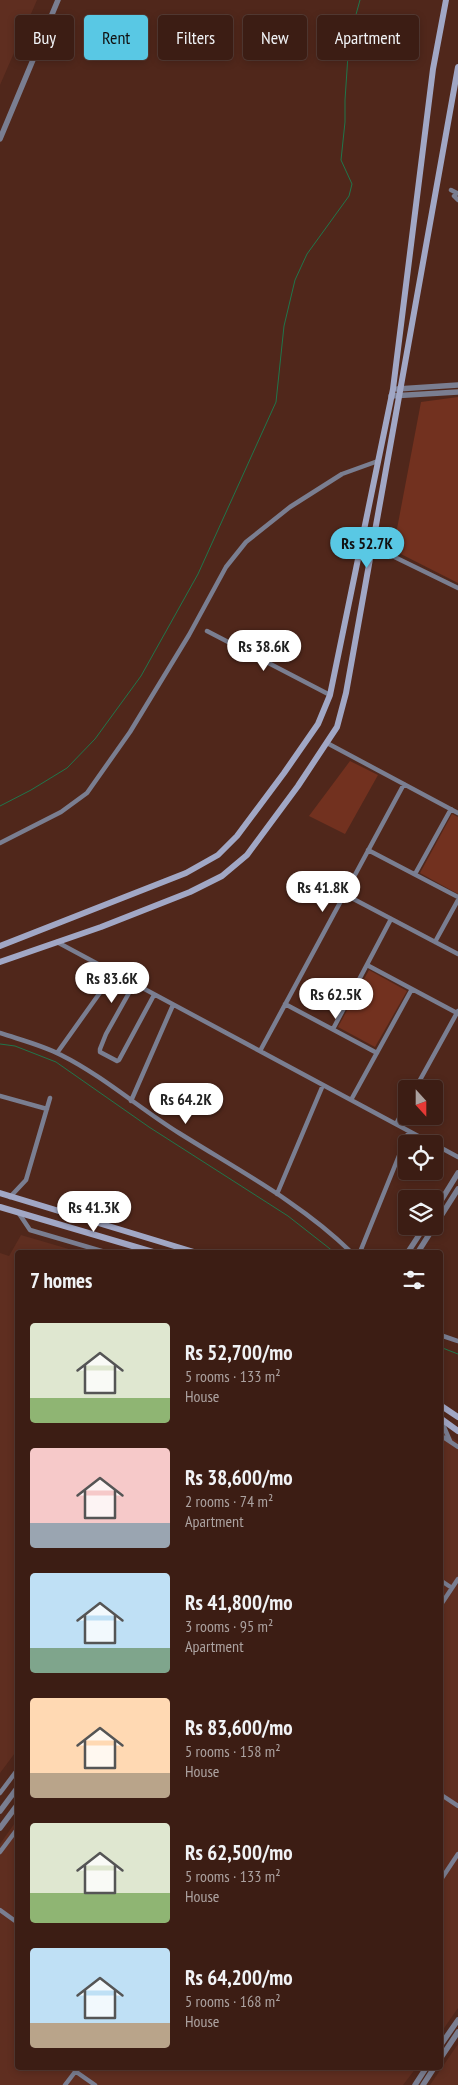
<!DOCTYPE html>
<html lang="en">
<head>
<meta charset="utf-8">
<style>
  body { margin:0; font-family:"PT Sans Narrow",sans-serif; background:#472a22; color:#f1f3f6; height:100vh; display:flex; flex-direction:column; font-size:19px; white-space:nowrap }
  * { box-sizing:border-box; margin:0 }
  p { font-size:16px; color:#aca2a0 }
  .icon { flex:none; width:28px; height:28px; fill:none; stroke:currentColor; stroke-width:2; stroke-linecap:round; stroke-linejoin:round }
  .map { position:relative; flex:1; overflow:hidden }
  .drawer { position:absolute; left:15px; top:1250px; width:428px; height:820px; display:flex; flex-direction:column; background:#3c1d14; border-radius:5px; box-shadow:0 2px 8px #0003,0 0 0 1px #553b34 }
  .drawer>* { flex:none }
  .banner { position:absolute; left:15px; top:15px; width:429px; height:45px; display:flex; gap:10px }
  .needle { width:32px; rotate:159deg }
  .tools { position:absolute; left:398px; top:1080px; display:grid; gap:10px }
  .tools a { display:grid; place-items:center; width:45px; height:45px; border-radius:5px; background:#3c1d14; box-shadow:0 2px 8px #0003,0 0 0 1px #553b34; font-size:25px }
  .price { position:absolute; translate:-50% -42px; padding:0 11px; border-radius:18px; background:#fff; color:#222; font-size:16px; line-height:32px; filter:drop-shadow(0 1px 2px #0008) }
  .price::after { content:''; position:absolute; left:50%; top:30px; width:15px; height:11px; margin-left:-8px; background:inherit; clip-path:polygon(0 0,100% 0,50% 100%) }
  .price.selected { background:#59c8e4; color:#111 }
  ul { padding:0; list-style:none }
  li { display:flex; align-items:center; gap:15px; height:125px; padding:0 15px }
  li span { display:grid; place-items:center; flex:none; width:140px; height:100px; border-radius:5px; color:#555 }
  li>.icon { margin-inline-start:auto }
  span .icon { width:60px; height:60px; fill:#fffc; stroke-width:1 }
  li b { font-size:21px }
  h2 { display:flex; justify-content:space-between; align-items:center; height:60px; padding:0 15px; font-size:21px }
  .pill { padding:0 18px; border-radius:5px; background:#3c1d14; box-shadow:0 2px 8px #0003,0 0 0 1px #553b34; font-size:18px; line-height:45px }
  .pill.selected { background:#59c8e4; color:#111 }
  .map>svg:first-child { display:block }
  .built { fill:#5f2e20 }
  .green { fill:#72311f }
  .lines { fill:none; stroke-linecap:round; stroke-linejoin:round }
  .stream { stroke:#20764b; stroke-width:1 }
  .minor { stroke:#7a7e91; stroke-width:4.5 }
  .tertiary { stroke:#7a7e91; stroke-width:5.5 }
  .secondary { stroke:#a1a7c5; stroke-width:6 }
</style>
</head>
<body>
<div class="map">
<svg width="458" height="2085" viewBox="0 0 458 2085">
  <rect width="100%" height="100%" fill="#50271b"/>
  <path class="built" d="M0 0H37L0 85Z
    M21 1235 79 1252H18V1749L0 1773V1253L9 1256Z
    M440 1429 458 1442V2008L440 2034Z
    M17 1820 18 2068H416L403 2085H0V1844Z
    M458 2044V2085H430Z"/>
  <path class="green" d="M458 397V583L393 550 421 402Z
    M350 761 378 775 345 834 309 816Z
    M452 814 458 817V894L420 873Z
    M369 970 407 991 375 1047 338 1027Z"/>
  <g class="lines">
    <path class="stream" d="M0 806 31 790 67 768 95 739 141 676 198 574 276 402 284 326 295 280 307 254 349 196 352 184 341 160 345 122V100L349 40 360 0
      M0 1044 15 1046 56 1062 149 1127 288 1216 334 1252
      M440 1347 458 1354"/>
    <path class="minor" d="M451 190 457 193 454 196 458 200
      M372 546 458 588
      M207 631 330 695
      M327 743 458 813
      M0 843 61 812 87 793 130 732 189 635 226 567 246 542 290 507 342 474 378 461
      M368 850 458 897
      M415 874 451 809
      M344 894 458 954
      M57 942 433 1144
      M435 942 458 900
      M367 965 457 1013
      M134 984 106 1034 100 1049V1052L117 1061 119 1060 154 995
      M285 1004 377 1053
      M333 1029 391 919
      M0 1033C21 1040 42 1045 61 1055 103 1076 139 1108 179 1133 238 1170 301 1203 351 1252
      M260 1051 404 784
      M57 1053 114 973
      M415 1089 458 1011
      M0 1096 47 1109
      M351 1100 412 989
      M131 1101 173 1005
      M396 1124 406 1105
      M434 1144 458 1157
      M277 1194 323 1085
      M10 1197 26 1180 50 1098
      M18 1212 30 1230 105 1252
      M360 1252 409 1131
      M440 1335 458 1341
      M441 1420 450 1441
      M440 1435 458 1447
      M440 1580 452 1588
      M440 1606 458 1579
      M0 1793 18 1769
      M440 1794 458 1806
      M0 1852 18 1828
      M440 1881 458 1854
      M0 1910 18 1923
      M75 2071 95 2085
      M65 2085 78 2068"/>
    <path class="tertiary" d="M0 139 58 0
      M397 389 458 385
      M391 396 458 392
      M434 1212 458 1173
      M408 1252 425 1226
      M418 1252 458 1189
      M0 1811 18 1787
      M0 1828 18 1804
      M440 2046 458 2020
      M440 2059 458 2032
      M415 2085 426 2068
      M423 2085 434 2068"/>
    <path class="secondary" d="M0 946 186 873 218 855 237 836 284 773 318 724 330 695 393 389 433 69 446 0
      M0 962 101 927 190 892 222 876 247 855 298 786 337 727 346 693 458 67
      M0 1193 194 1252
      M0 1207 153 1252
      M440 1405 458 1417
      M440 1418 458 1431"/>
  </g>
</svg>
<div class="tools">
<a><svg class="needle" viewBox="-14 -14 28 28"><path d="M0-13l5 13h-10z" fill="#e53935"/><path d="M0 13l5-13h-10z" fill="#aca2a0"/></svg></a>
<a><svg class="icon" aria-label="locate" viewBox="0 0 24 24"><circle cx="12" cy="12" r="6"/><path d="M12 2v4M12 18v4M2 12h4M18 12h4"/></svg></a>
<a><svg class="icon" aria-label="layers" viewBox="0 0 24 24"><path d="M12 4l9 5-9 5-9-5zM3 14l9 5 9-5"/></svg></a>
</div>
<b class="price selected" style="left:367px;top:569px">Rs 52.7K</b>
<b class="price" style="left:264px;top:672px">Rs 38.6K</b>
<b class="price" style="left:323px;top:913px">Rs 41.8K</b>
<b class="price" style="left:112px;top:1004px">Rs 83.6K</b>
<b class="price" style="left:336px;top:1020px">Rs 62.5K</b>
<b class="price" style="left:186px;top:1125px">Rs 64.2K</b>
<b class="price" style="left:94px;top:1233px">Rs 41.3K</b>
<div class="banner">
<a class="pill">Buy</a>
<a class="pill selected">Rent</a>
<a class="pill">Filters</a>
<a class="pill">New</a>
<a class="pill">Apartment</a>
</div>
<section class="drawer">
<h2>7 homes<svg class="icon" aria-label="filters" viewBox="0 0 24 24"><path d="M4 7h16M4 17h16"/><circle cx="9" cy="7" r="2"/><circle cx="15" cy="17" r="2"/></svg></h2>
<ul>
<li><span style="background:linear-gradient(#dfe7d0 75%,#8fb573 0)"><svg class="icon" aria-label="home" viewBox="0 0 24 24"><path d="M3 11l9-7 9 7M6 9v11h12V9"/></svg></span><div><b>Rs 52,700/mo</b><p>5 rooms · 133 m²</p><p>House</p></div></li>
<li><span style="background:linear-gradient(#f6c9c9 75%,#9aa5b1 0)"><svg class="icon" aria-label="home" viewBox="0 0 24 24"><path d="M3 11l9-7 9 7M6 9v11h12V9"/></svg></span><div><b>Rs 38,600/mo</b><p>2 rooms · 74 m²</p><p>Apartment</p></div></li>
<li><span style="background:linear-gradient(#bfe0f5 75%,#7fa58c 0)"><svg class="icon" aria-label="home" viewBox="0 0 24 24"><path d="M3 11l9-7 9 7M6 9v11h12V9"/></svg></span><div><b>Rs 41,800/mo</b><p>3 rooms · 95 m²</p><p>Apartment</p></div></li>
<li><span style="background:linear-gradient(#ffd9b3 75%,#b9a48a 0)"><svg class="icon" aria-label="home" viewBox="0 0 24 24"><path d="M3 11l9-7 9 7M6 9v11h12V9"/></svg></span><div><b>Rs 83,600/mo</b><p>5 rooms · 158 m²</p><p>House</p></div></li>
<li><span style="background:linear-gradient(#dfe7d0 70%,#8fb573 0)"><svg class="icon" aria-label="home" viewBox="0 0 24 24"><path d="M3 11l9-7 9 7M6 9v11h12V9"/></svg></span><div><b>Rs 62,500/mo</b><p>5 rooms · 133 m²</p><p>House</p></div></li>
<li><span style="background:linear-gradient(#bfe0f5 75%,#b9a48a 0)"><svg class="icon" aria-label="home" viewBox="0 0 24 24"><path d="M3 11l9-7 9 7M6 9v11h12V9"/></svg></span><div><b>Rs 64,200/mo</b><p>5 rooms · 168 m²</p><p>House</p></div></li>
</ul>
</section>
</div>
</body>
</html>
